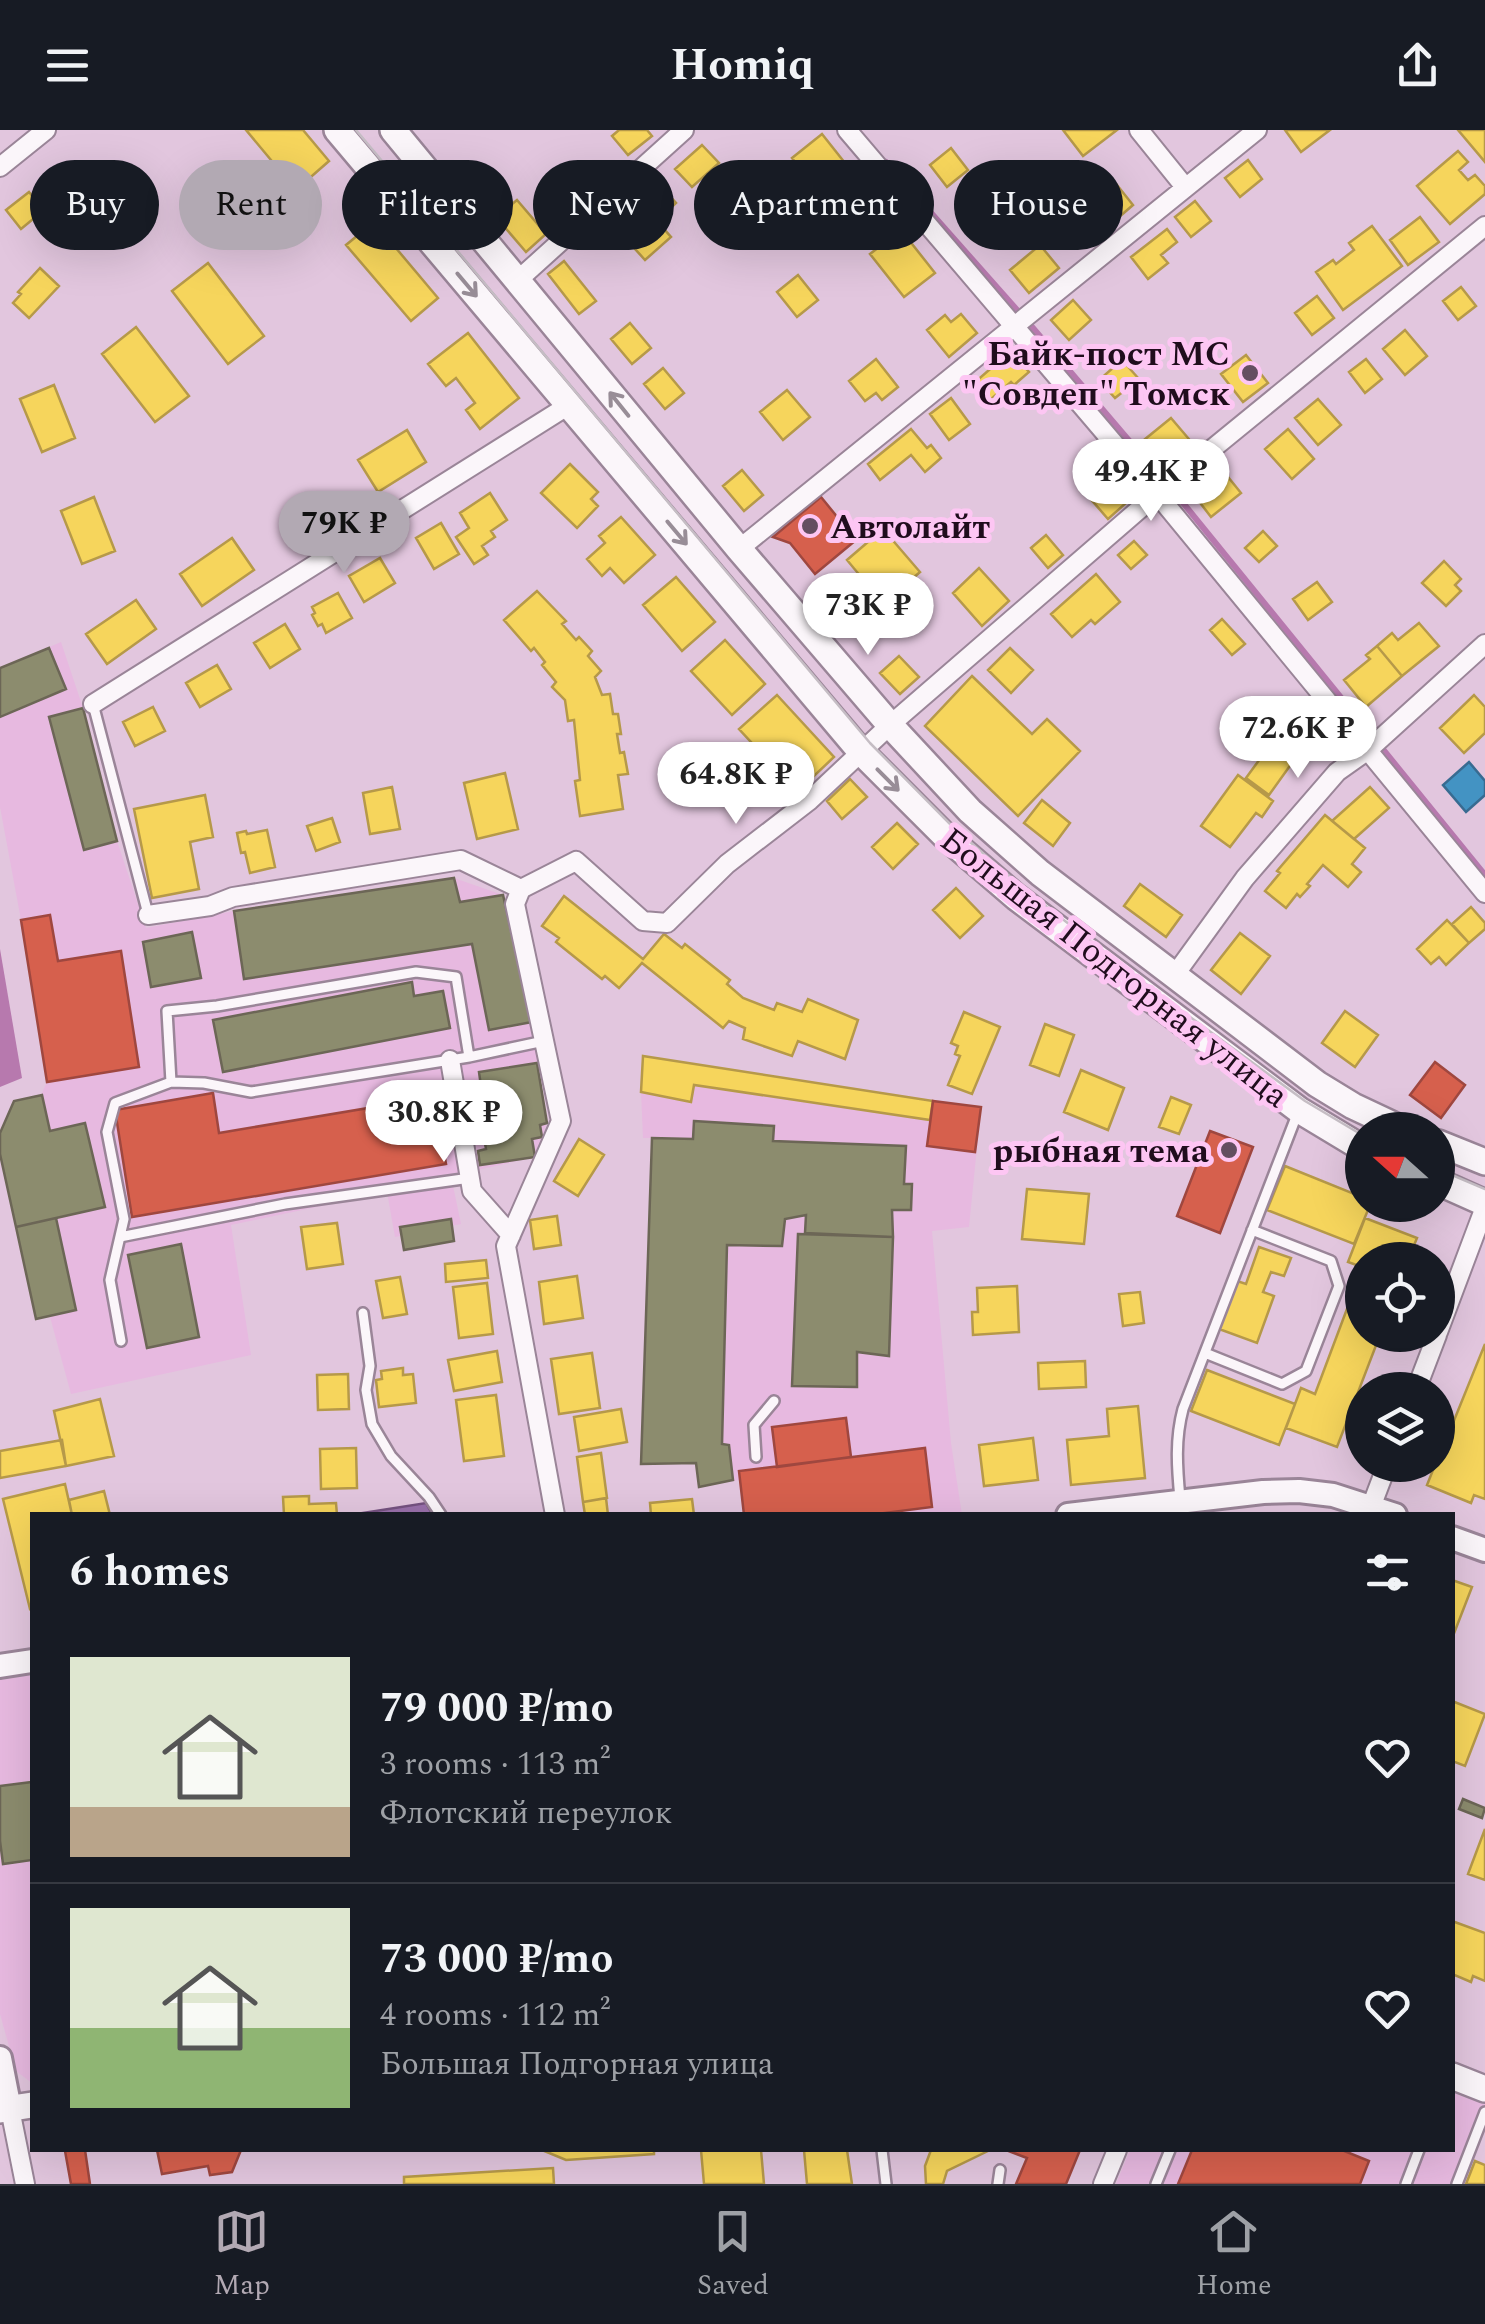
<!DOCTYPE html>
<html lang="en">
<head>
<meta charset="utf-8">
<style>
  body { margin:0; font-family:Spectral,serif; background:#242831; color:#f1f3f6; height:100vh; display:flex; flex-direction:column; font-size:38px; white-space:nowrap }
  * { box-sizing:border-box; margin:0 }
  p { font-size:32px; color:#9ea1a6 }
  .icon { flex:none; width:55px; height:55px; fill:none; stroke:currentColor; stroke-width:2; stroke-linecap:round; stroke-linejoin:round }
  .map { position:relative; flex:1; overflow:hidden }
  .details { position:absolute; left:30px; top:1382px; width:1425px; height:640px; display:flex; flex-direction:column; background:#171b24; border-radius:0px; box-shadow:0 10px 40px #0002 }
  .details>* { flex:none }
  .hud { position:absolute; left:30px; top:30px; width:1425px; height:90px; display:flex; gap:20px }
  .needle { width:65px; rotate:291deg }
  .tools { position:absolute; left:1345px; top:982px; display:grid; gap:20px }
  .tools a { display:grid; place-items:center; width:110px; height:110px; border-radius:50%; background:#171b24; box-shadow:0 10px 40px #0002; font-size:50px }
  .price { position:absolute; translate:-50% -85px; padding:0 22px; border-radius:35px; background:#fff; color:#222; font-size:32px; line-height:65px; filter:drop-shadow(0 2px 5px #0008) }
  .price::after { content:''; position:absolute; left:50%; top:60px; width:30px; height:22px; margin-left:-15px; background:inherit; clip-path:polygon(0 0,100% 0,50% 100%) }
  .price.active { background:#b2a9b3; color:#111 }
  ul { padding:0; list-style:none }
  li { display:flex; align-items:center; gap:30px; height:250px; padding:0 40px }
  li+li { border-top:2px solid #363941 }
  li span { display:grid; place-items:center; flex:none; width:280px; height:200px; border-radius:0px; color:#555 }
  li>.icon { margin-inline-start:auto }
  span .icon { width:120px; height:120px; fill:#fffc; stroke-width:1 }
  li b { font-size:42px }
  h2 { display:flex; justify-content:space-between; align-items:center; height:120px; padding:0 40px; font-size:42px }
  .chip { padding:0 35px; border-radius:45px; background:#171b24; box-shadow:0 10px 40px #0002; font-size:35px; line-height:90px }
  .chip.active { background:#b2a9b3; color:#111 }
  header { display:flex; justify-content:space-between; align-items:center; height:130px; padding:0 40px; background:#171b24; font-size:45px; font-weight:700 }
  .tabs { display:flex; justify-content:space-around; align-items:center; height:140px; border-top:2px solid #363941; background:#171b24; font-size:28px; color:#9ea1a6 }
  .tabs a { display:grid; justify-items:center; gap:5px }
  .tabs .active { color:#b2a9b3 }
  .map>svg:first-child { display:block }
  .built { fill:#e7b9e0 }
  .water { fill:#b779ae }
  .homes { fill:#f6d55c; stroke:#b69949; stroke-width:2.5 }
  .shops { fill:#d6604d; stroke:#9f473f; stroke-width:2.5 }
  .offices { fill:#9970ab; stroke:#755280; stroke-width:2.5 }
  .schools { fill:#4393c3; stroke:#386b91; stroke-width:2.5 }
  .industry { fill:#8c8c6e; stroke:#6c6656; stroke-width:2.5 }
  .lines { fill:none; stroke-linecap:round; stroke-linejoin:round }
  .stream { stroke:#b779ae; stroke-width:6 }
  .service-casing { stroke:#9a8598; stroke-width:14 }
  .minor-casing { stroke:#9a8598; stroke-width:22 }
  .tertiary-casing { stroke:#9a8598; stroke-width:28 }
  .secondary-casing { stroke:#9a8598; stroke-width:30 }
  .service { stroke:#fbf6fa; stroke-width:9 }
  .minor { stroke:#fbf6fa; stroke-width:18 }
  .tertiary { stroke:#fbf6fa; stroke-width:22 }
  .secondary { stroke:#fbf6fa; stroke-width:25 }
  .tram { stroke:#c5bdc4; stroke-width:2.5 }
  .oneway { stroke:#988d97 }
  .poi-dot { fill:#644e61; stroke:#fdc6f3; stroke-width:4 }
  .labels { text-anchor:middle; stroke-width:10; stroke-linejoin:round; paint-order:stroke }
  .poi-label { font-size:35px; font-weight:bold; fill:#200d1d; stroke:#fdc6f3; text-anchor:end }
  .street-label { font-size:35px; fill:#200d1d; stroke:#fdc6f3 }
</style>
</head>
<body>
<header><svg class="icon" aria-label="menu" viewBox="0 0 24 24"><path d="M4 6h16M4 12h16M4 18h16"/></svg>Homiq<svg class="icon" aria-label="share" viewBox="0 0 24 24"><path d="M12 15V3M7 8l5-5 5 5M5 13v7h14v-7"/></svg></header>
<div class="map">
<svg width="1485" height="2054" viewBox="0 0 1485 2054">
  <rect width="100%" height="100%" fill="#e2c6de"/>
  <path class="built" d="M61 512 83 578 117 711 146 798 234 781 454 748 503 765 532 892 547 993 535 1027 451 1046 461 1094 395 1107 387 1062 231 1095 251 1225 71 1264 50 1187 36 1189 0 1024V1003L14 971 41 965 47 952 21 790 0 677V538Z
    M643 926 981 977 969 1097 932 1101 951 1313 962 1385H744L739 1350 699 1357 696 1333 641 1334 652 1008H643L641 962Z
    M32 1545V1953L16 1941 0 1884V1549Z
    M1453 1963 1485 1974V1997L1462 2054H1116L1130 2020H1452Z"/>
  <path class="water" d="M0 819 22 948 0 957Z"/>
  <path class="homes" d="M246 0H303L329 31 296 60Z
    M619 0H647L652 6 628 25 612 6Z
    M1063 0H1117L1083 26Z
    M1285 0H1330L1301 22Z
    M1458 0H1485V32Z
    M822 4 845 33 814 57 792 28Z
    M702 15 719 33 692 57 675 39Z
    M951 18 968 40 947 57 930 35Z
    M1458 21 1468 32 1459 40 1468 50 1475 45 1485 56V64L1450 94 1417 56Z
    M1248 30 1262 49 1240 67 1225 48Z
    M854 34 880 63 839 100 813 71Z
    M1001 52 1024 79 983 114 960 87Z
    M1117 55 1133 75 1103 101 1087 81Z
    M661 56 676 73 657 91 671 107 645 130 607 88 621 75 630 85Z
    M29 62 44 80 21 99 6 80Z
    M517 70 546 104 526 122 496 87Z
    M1195 71 1211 91 1191 107 1175 87Z
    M1420 87 1439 112 1408 135 1390 110Z
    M374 92 438 168 411 191 346 115Z
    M1372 96 1402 136 1343 180 1316 142 1333 130 1336 134 1354 120 1349 113Z
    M1167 99 1177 112 1161 125 1168 133 1148 149 1131 127Z
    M901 100 935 143 904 167 870 124Z
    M1040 115 1059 138 1029 163 1010 140Z
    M564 131 596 171 579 184 548 144Z
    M208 133 264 206 228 234 172 161Z
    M40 138 59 156 29 188 13 173 21 164 18 162Z
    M798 145 818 170 797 187 777 162Z
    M1461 157 1476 176 1458 190 1443 171Z
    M1317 166 1334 188 1312 205 1295 183Z
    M1073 170 1091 190 1069 210 1051 190Z
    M961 184 977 203 949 227 927 200 945 185 951 192Z
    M630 193 651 218 632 234 611 209Z
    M136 197 189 266 155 292 102 224Z
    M1405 200 1427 226 1405 245 1383 219Z
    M468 203 519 268 480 299 466 280 475 273 456 248 446 256 428 234Z
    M1014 225 1029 242 1014 255 1011 252 990 270 974 253 1004 227 1008 231Z
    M1246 225 1268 253 1243 272 1221 244Z
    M876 229 898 257 882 270 876 263 865 271 849 251Z
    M1366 229 1382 249 1365 263 1349 242Z
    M1122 230 1139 249 1115 268 1099 250Z
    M663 238 684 263 665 279 644 254Z
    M54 255 75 308 42 322 20 269Z
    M787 260 810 287 783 310 760 282Z
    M951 268 970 294 949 310 930 284Z
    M1318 269 1341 295 1318 315 1295 288Z
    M1171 288 1194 315 1168 336 1144 310Z
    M911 299 927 318 931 315 941 328 925 342 911 325 880 350 868 334Z
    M1288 299 1314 329 1292 349 1265 319Z
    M407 300 426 332 378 362 358 330Z
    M570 334 598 362 591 369 598 376 577 398 541 363Z
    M1220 337 1241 363 1211 387 1191 361Z
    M742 340 763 365 744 381 723 356Z
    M1106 350 1126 373 1108 389 1088 366Z
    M490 363 507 390 491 401 495 407 482 416 488 425 474 434 456 407 469 398 460 383Z
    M94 367 115 421 82 434 61 381Z
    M621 387 655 425 624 453 610 438 602 446 587 429 605 413 599 406Z
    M441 393 459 424 434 439 416 408Z
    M883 399 920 442 859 495 837 470 862 448 847 430Z
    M1263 401 1277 416 1259 432 1245 418Z
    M1046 405 1063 425 1048 438 1031 418Z
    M232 408 254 440 202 476 180 444Z
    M1134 411 1147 425 1131 439 1118 425Z
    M380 428 395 453 364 472 349 446Z
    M1444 431 1461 449 1455 455 1461 461 1446 476 1422 453Z
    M979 438 1009 471 982 496 953 463Z
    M1096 444 1120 472 1095 494 1091 490 1072 507 1051 484Z
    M676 447 715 492 682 521 643 475Z
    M1317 452 1332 472 1308 490 1293 469Z
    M537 461 566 491 562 494 576 510 579 507 592 521 588 526 601 541 595 547 602 565 610 564 613 584H618L621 604H617L620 623 624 622 628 644 618 645 623 679 580 686 575 651 580 650 574 590 568 591 565 570 552 557 556 552 542 535 545 532 534 518 531 521 504 490Z
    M338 463 352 488 326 503 322 494 318 496 312 485 315 483 312 477Z
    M136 470 156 499 107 534 86 504Z
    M1222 489 1245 514 1232 525 1210 500Z
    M1419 493 1439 516 1402 546 1377 516 1392 503 1398 510Z
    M285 494 300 519 270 538 254 513Z
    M725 510 765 554 732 585 691 541Z
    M1377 516 1402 546 1366 577 1344 550 1370 529 1366 525Z
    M1010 518 1033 540 1011 563 988 540Z
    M899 526 919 547 900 564 880 543Z
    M217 535 231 559 200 577 186 553Z
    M972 546 1032 604 1047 589 1080 621 1018 686 925 596Z
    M777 565 834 627 797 662 739 599Z
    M1474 565 1485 577V603L1464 623 1440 598Z
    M153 577 165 601 135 616 123 592Z
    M1295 581 1317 598 1269 665 1246 648Z
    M505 643 518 699 477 709 464 653Z
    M1238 645 1273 671 1262 687 1256 683 1230 717 1201 696Z
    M850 649 867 667 842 689 827 671Z
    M392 657 400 699 370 704 363 663Z
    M1370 657 1389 678 1354 709 1332 691Z
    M205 665 213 707 190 712 199 759 152 768 134 679Z
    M1042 670 1070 693 1053 716 1024 693Z
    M1325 685 1365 718 1352 734 1361 742 1348 757 1323 735 1307 754 1310 756 1300 767 1297 764 1286 778 1265 761 1280 743 1277 741Z
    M332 688 340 712 316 721 307 696Z
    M897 693 918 714 893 739 872 717Z
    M267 700 275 737 250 743 245 722 241 723 237 703 246 701 247 704Z
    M1140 754 1182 785 1166 807 1124 776Z
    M956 758 983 786 960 808 933 780Z
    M564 766 643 829 664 804 682 818 685 814 730 850 727 854 743 868 774 880 777 873 802 882 808 869 858 890 845 929 798 911 792 926 743 909 745 898 729 891 723 898 642 833 619 858 605 846 602 849 556 812 559 808 542 796Z
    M1471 777 1485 793V799L1469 813 1452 794Z
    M1447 790 1469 813 1446 835 1439 827 1431 834 1417 819Z
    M1240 803 1270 826 1241 864 1211 840Z
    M1345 881 1378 905 1355 937 1322 913Z
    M964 882 1000 897 972 964 948 955 960 926 955 924 958 916 951 913Z
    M1045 894 1074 905 1059 946 1030 935Z
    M643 926 933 971 930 990 694 955 691 972 641 962Z
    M1081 940 1124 958 1108 1000 1064 982Z
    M1171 967 1191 975 1179 1004 1159 997Z
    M579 1009 604 1025 578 1066 554 1051Z
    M1285 1036 1362 1067V1075H1370L1354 1114 1267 1080Z
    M1027 1059 1089 1064 1084 1114 1022 1109Z
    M557 1086 561 1115 534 1119 530 1090Z
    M1365 1088 1417 1108 1408 1130H1362V1137L1348 1132Z
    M337 1093 343 1134 307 1139 301 1097Z
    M1259 1117 1291 1128 1284 1146 1271 1142 1263 1162 1274 1166 1257 1213 1219 1199 1237 1151 1246 1154Z
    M486 1130 488 1148 446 1152 445 1134Z
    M1362 1139V1205H1380L1337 1317 1286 1298 1301 1258 1315 1264Z
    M577 1146 583 1188 544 1194 539 1152Z
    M400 1147 407 1184 383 1188 376 1151Z
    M487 1153 493 1204 459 1208 453 1157Z
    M1017 1156 1019 1202 973 1205 972 1182H978L977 1158Z
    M1140 1162 1144 1193 1123 1196 1119 1164Z
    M1485 1214V1369L1474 1365 1471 1373 1427 1355 1435 1335H1438V1330Z
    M497 1221 502 1252 454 1261 448 1230Z
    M592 1223 600 1278 559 1284 551 1229Z
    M1085 1231 1086 1257 1039 1259 1038 1233Z
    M403 1238V1245L413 1244 416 1273 379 1277 376 1250 382 1249 381 1241Z
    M1207 1240 1295 1274 1279 1315 1191 1281Z
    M348 1244 349 1279 318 1280 317 1245Z
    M496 1265 504 1326 464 1331 456 1270Z
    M100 1269 114 1326 66 1336 54 1281Z
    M1138 1276 1145 1348 1071 1355 1067 1310 1109 1306 1107 1279Z
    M621 1279 627 1312 579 1321 574 1287Z
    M1033 1308 1038 1350 984 1356 979 1315Z
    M62 1310 66 1336 0 1348V1321Z
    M356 1318 357 1358 321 1359 320 1319Z
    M601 1323 607 1368 583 1372 577 1327Z
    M65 1354 72 1385H32V1478L30 1479 3 1369Z
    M104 1361 110 1385H72L69 1370Z
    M309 1366V1374L336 1373 337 1385H284L283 1367Z
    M606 1368 608 1385H585L583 1372Z
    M692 1369 694 1385H651L650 1373Z
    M1452 1450 1472 1457 1453 1506H1452Z
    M1452 1571 1485 1584 1465 1636 1452 1631Z
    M1485 1699V1750L1468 1744Z
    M1452 1791 1485 1803V1851L1473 1846 1471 1852 1452 1844Z
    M542 2020H654V2024L566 2030Z
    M701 2020H761L764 2054H704Z
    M804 2020H847L852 2054H807Z
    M931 2020H984L988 2021 947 2041 943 2054H926L925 2036Z
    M1475 2031 1485 2035V2054H1466Z
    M553 2038 554 2054H404V2047Z"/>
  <path class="shops" d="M821 367 856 410 815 444 790 413 773 407Z
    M50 785 58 831 121 821 139 937 47 952 21 790Z
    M1435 932 1465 955 1441 988 1410 965Z
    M213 963 219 1003 434 967 446 1034 132 1087 115 980Z
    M933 971 981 977 975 1022 927 1016Z
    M1210 1001 1253 1017 1220 1103 1177 1086Z
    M846 1288 851 1327 777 1337 772 1297Z
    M925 1318 932 1377 869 1385H744L739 1341Z
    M85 2020 90 2054H71L65 2021Z
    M157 2020H241L232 2042 210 2045 208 2036 162 2044Z
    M1006 2020H1080L1066 2054H1016L1027 2028Z
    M1192 2020H1342L1369 2031 1360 2054H1178Z"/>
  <path class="offices" d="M426 1373 433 1385H364L363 1383Z"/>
  <path class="schools" d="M1469 632 1485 651V665L1466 682 1443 655Z"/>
  <path class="industry" d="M49 518 66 559 0 587V538Z
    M83 578 117 711 84 720 49 587Z
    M454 748 460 772 503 765 532 892 489 900 472 814 244 849 234 781Z
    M192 802 201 848 151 857 143 812Z
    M412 852 414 866 443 861 450 898 223 942 213 890Z
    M537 933 547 993 540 995 542 1007 532 1009 535 1027 480 1035 478 1021 486 1019 482 996 470 998 467 980 484 978 479 942Z
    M42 965 50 1001 85 993 105 1077 16 1097 0 1024V1003L14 971Z
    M694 991 774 996 773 1011 906 1016 904 1054H912L911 1080H892L893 1107 805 1103 806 1085 785 1089 782 1116 727 1115 722 1314 729 1315 733 1350 699 1357 696 1333 641 1334 652 1008 693 1009Z
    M56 1088 76 1180 36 1189 16 1097Z
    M451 1089 454 1111 404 1120 400 1097Z
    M798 1104 893 1107 889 1226 857 1222V1257L792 1256Z
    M181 1114 199 1207 147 1218 128 1125Z
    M32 1652V1730L3 1734 0 1711V1656Z
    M1463 1669 1485 1678 1482 1688 1459 1679Z"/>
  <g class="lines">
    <path class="stream" d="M886 32 1033 198 1161 348
      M1175 363 1485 745"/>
    <defs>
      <path id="service" d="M93 574 148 784
        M469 927 251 962 204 953 171 952 167 881 217 876 416 842 456 847 469 927 544 911
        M120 1107 285 1074 470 1048
        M363 1183 370 1236 366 1260 372 1294 391 1326 429 1367 441 1385
        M121 1211 110 1150 124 1089 107 1002 115 973 171 952
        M1205 1223 1282 1254 1306 1241 1339 1156 1331 1131 1252 1100
        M756 1327 754 1295 774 1271
        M1180 1369C1177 1337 1175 1309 1183 1279L1298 982
        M882 2020 886 2054
        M998 2054 1000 2040
        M1156 2054 1170 2020
        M1406 2054 1419 2020
        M1457 2054 1485 1982"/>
      <path id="minor" d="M847 0 1157 364 1485 763
        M1139 0 1185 57
        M0 37 46 0
        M518 150 684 0
        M739 419 1257 0
        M93 574 569 275
        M148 785 210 776 233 767 461 730 521 759
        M1174 846 1245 748 1337 642 1368 620 1485 514
        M450 930 472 1061 511 1105
        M1438 1202 1485 1077
        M1416 1260 1437 1205
        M555 1385 506 1116 561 991 515 774 521 759 576 731 643 791 667 793 727 734 810 670 890 595 1157 364 1485 96
        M1368 1385 1387 1335
        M10 1979 25 2054
        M1103 2054 1117 2020"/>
      <path id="tertiary" d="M1068 1385 1263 1362 1299 1361 1333 1365 1395 1385
        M1452 1408 1485 1420
        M0 1536 32 1531
        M0 1928 10 1979"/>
      <path id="secondary" d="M337 0 861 622 944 705 1016 767 1299 980 1362 1018
        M393 0 739 419 890 595 970 681 1040 743 1317 954 1353 976 1404 1000
        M1438 1013 1485 1032
        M1438 1052 1485 1073
        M1452 1946 1485 1959
        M0 1980 32 1975"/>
    </defs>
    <use href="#service" class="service-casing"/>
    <use href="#minor" class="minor-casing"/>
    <use href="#tertiary" class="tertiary-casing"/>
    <use href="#secondary" class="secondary-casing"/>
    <use href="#service" class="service"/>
    <use href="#minor" class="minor"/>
    <use href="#tertiary" class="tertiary"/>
    <use href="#secondary" class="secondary"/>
    <path class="tram" d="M356 0 870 613 953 697 1024 759 1160 865 1305 971 1362 1005
      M1438 1039 1485 1059"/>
  </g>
  <defs><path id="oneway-shaft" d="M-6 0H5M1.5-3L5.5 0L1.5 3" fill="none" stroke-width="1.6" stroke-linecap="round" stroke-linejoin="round" transform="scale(2.5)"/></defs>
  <g class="oneway">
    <use href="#oneway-shaft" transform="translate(467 155) rotate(50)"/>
    <use href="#oneway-shaft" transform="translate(619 274) rotate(-129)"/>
    <use href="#oneway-shaft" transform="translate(677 403) rotate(50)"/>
    <use href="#oneway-shaft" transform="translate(888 650) rotate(45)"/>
  </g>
  <g class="poi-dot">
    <circle cx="1250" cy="243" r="10"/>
    <circle cx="810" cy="396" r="10"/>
    <circle cx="1229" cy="1020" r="10"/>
  </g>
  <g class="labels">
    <g class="poi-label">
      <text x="1230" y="235">Байк-пост MC<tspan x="1230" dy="40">"Совдеп" Томск</tspan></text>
      <text x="830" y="408" text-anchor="start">Автолайт</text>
      <text x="1209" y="1032">рыбная тема</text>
    </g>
    <g class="street-label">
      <text transform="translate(1115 837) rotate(38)" y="12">Большая Подгорная улица</text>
    </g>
  </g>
</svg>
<div class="tools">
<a><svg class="needle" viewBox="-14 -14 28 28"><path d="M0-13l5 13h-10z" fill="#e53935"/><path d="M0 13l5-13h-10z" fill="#9ea1a6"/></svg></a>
<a><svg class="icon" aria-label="locate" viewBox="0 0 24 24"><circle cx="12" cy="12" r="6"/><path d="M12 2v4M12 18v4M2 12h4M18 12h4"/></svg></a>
<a><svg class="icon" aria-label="layers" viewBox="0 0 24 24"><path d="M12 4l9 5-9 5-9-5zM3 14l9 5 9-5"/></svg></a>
</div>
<b class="price" style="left:1151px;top:394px">49.4K ₽</b>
<b class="price active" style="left:344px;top:446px">79K ₽</b>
<b class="price" style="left:868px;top:528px">73K ₽</b>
<b class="price" style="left:1298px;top:651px">72.6K ₽</b>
<b class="price" style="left:736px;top:697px">64.8K ₽</b>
<b class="price" style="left:444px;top:1035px">30.8K ₽</b>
<div class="hud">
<a class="chip">Buy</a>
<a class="chip active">Rent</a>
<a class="chip">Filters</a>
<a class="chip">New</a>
<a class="chip">Apartment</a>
<a class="chip">House</a>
</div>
<section class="details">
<h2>6 homes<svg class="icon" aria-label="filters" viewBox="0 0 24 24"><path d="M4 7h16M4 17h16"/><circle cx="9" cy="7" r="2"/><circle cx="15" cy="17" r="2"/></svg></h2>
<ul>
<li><span style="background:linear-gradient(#dfe7d0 75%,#b9a48a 0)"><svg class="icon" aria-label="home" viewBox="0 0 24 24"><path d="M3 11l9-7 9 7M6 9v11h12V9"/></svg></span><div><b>79 000 ₽/mo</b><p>3 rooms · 113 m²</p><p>Флотский переулок</p></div><svg class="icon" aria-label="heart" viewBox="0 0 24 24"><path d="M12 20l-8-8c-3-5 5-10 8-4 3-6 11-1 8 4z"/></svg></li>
<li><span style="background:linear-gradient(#dfe7d0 60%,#8fb573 0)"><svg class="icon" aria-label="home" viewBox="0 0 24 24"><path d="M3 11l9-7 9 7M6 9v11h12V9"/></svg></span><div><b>73 000 ₽/mo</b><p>4 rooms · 112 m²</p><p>Большая Подгорная улица</p></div><svg class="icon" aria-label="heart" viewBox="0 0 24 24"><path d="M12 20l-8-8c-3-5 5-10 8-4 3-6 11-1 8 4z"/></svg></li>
</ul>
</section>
</div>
<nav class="tabs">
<a class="active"><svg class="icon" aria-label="map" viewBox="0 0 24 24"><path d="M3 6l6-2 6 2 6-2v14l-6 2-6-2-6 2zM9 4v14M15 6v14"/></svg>Map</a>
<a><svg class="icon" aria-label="saved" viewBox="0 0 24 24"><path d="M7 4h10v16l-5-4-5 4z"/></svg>Saved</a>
<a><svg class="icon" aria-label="home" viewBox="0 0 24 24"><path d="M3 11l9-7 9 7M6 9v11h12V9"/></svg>Home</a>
</nav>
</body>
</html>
